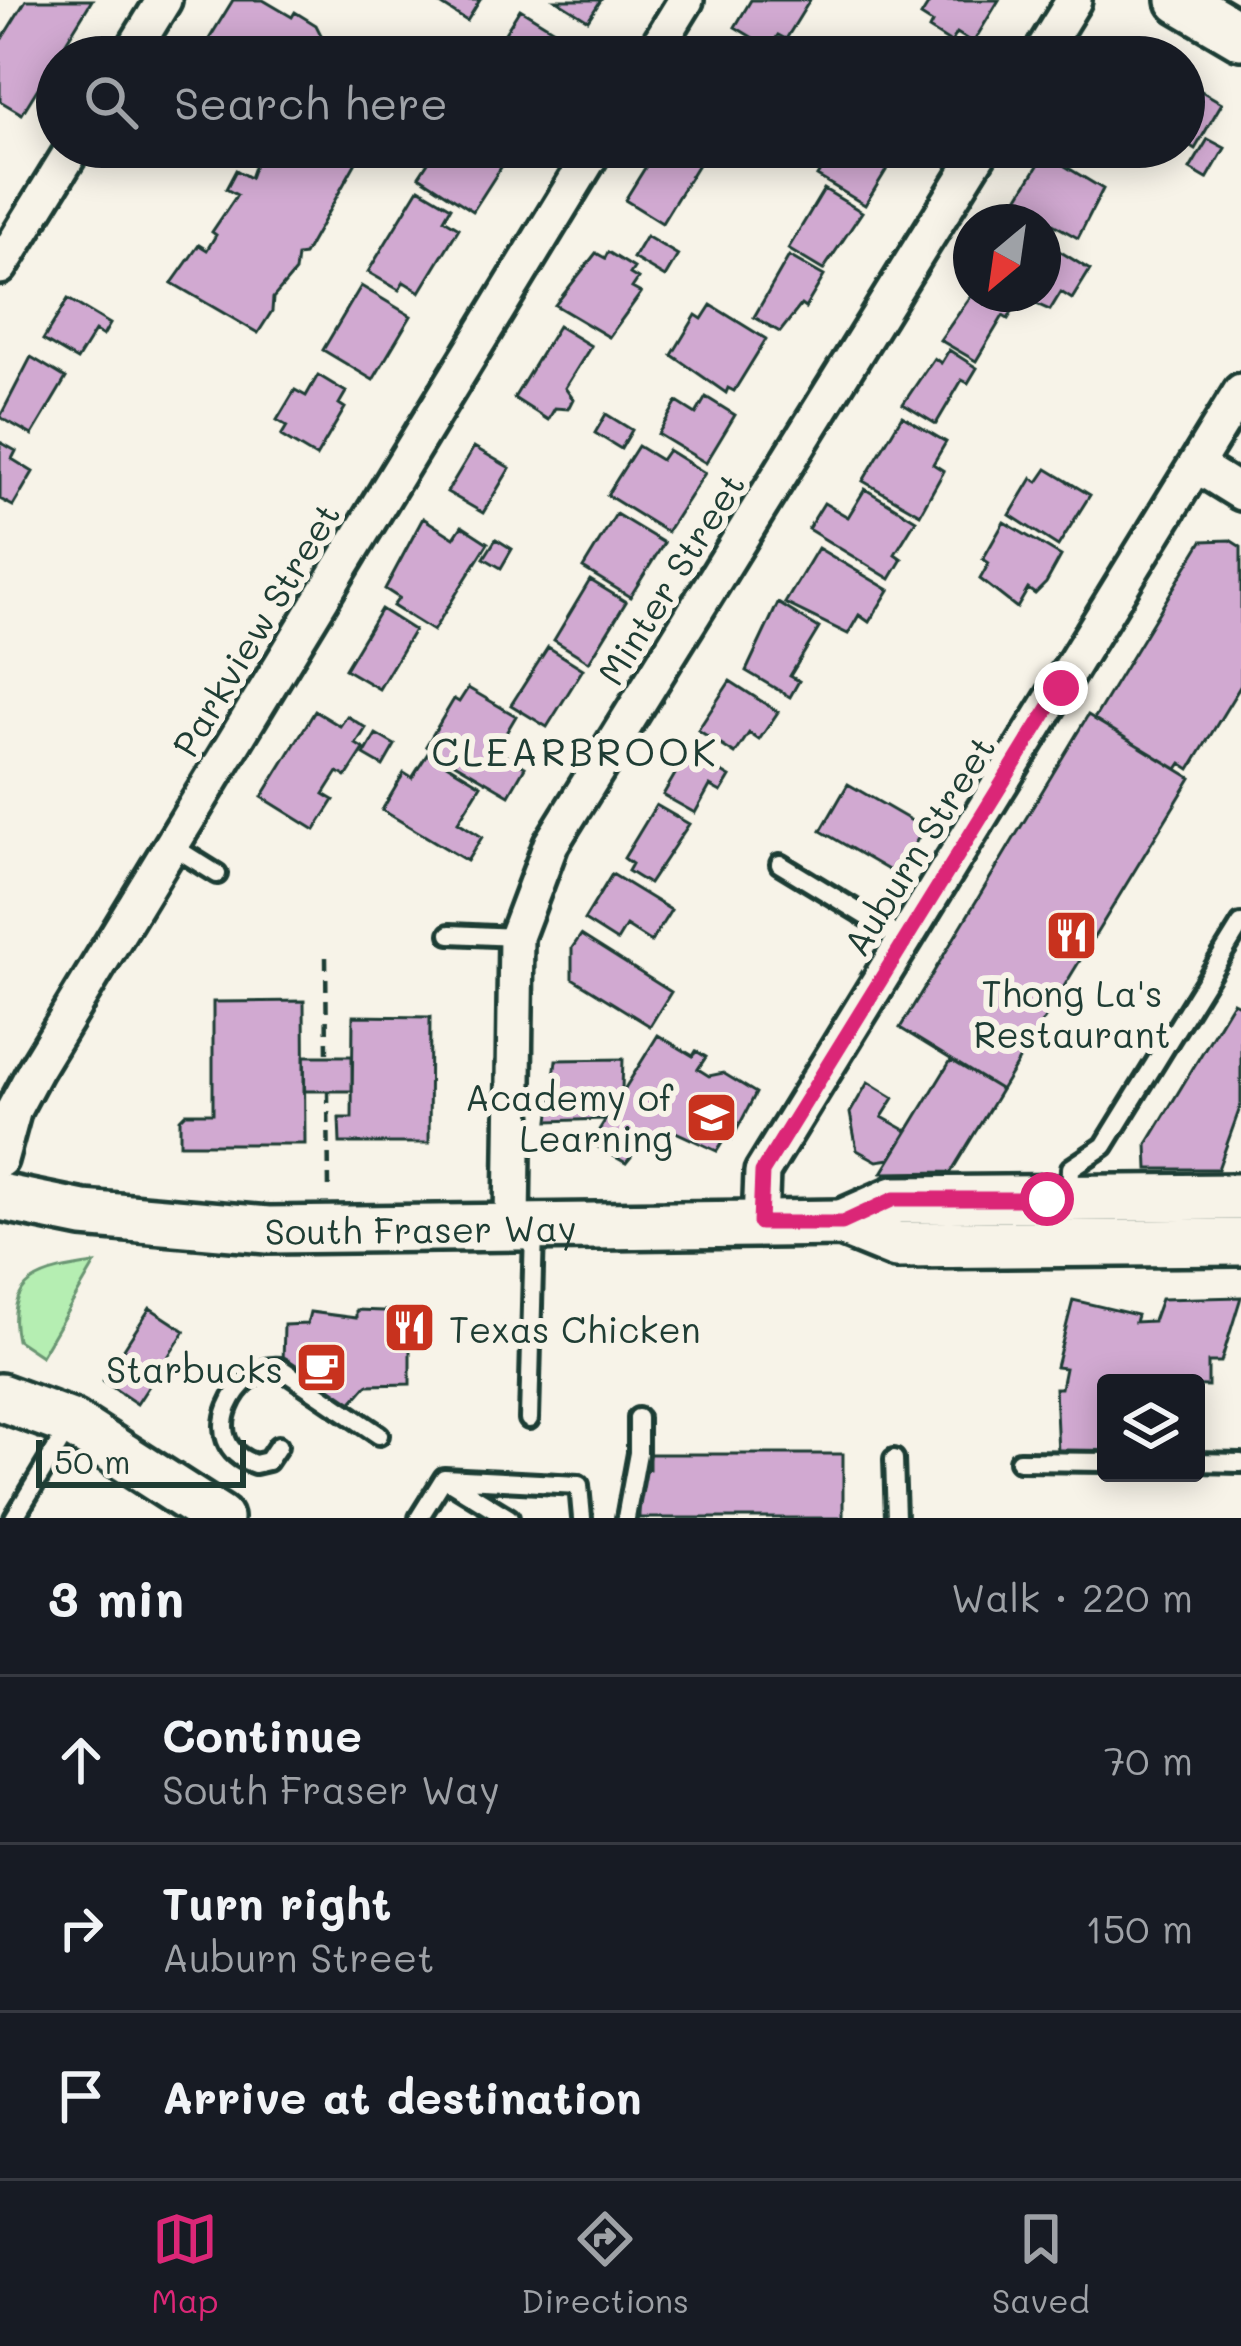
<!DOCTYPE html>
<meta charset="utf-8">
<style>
:root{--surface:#171b24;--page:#20242c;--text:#f1f3f6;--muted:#9ea1a6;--line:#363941;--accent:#db2777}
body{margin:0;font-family:Mali,sans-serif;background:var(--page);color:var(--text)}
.controls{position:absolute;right:36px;bottom:36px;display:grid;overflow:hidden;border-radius:12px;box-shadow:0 6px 30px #0003}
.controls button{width:108px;height:108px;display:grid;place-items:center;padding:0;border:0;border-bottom:3px solid var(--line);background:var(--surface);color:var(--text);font:60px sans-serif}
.compass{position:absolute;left:953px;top:204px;width:108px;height:108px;border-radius:50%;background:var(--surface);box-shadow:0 6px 30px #0003;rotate:209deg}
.scale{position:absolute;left:36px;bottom:30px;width:210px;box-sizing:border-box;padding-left:12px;border:6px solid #1f3d34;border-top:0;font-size:33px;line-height:42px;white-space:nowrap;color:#1f3d34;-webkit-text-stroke:9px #f7f3e8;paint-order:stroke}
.stop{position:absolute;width:36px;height:36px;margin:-27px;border:9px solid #db2777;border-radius:50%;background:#fff}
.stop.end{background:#db2777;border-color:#fff;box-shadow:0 3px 12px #0008}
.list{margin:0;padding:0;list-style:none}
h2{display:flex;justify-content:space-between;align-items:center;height:156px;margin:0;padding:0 48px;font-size:51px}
h2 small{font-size:39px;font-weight:400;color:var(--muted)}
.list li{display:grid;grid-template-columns:78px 1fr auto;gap:36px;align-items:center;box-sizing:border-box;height:168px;padding:0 48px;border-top:3px solid var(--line)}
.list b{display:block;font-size:45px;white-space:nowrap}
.list p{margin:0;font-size:39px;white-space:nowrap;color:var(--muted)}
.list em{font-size:39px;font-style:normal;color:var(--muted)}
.icon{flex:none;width:66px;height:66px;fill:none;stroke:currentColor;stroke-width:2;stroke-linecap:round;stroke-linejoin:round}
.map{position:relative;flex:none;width:1241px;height:1518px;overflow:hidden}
.search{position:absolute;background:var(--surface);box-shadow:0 6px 30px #0003;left:36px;right:36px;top:36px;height:132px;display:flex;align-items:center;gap:30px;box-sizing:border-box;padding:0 42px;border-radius:66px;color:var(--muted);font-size:45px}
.sheet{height:660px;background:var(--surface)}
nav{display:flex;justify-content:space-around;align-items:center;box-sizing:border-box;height:168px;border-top:3px solid var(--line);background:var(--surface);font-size:33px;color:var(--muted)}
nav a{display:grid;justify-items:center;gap:6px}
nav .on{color:var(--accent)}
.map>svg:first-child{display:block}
.green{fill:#b5eeb2;stroke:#6a9673;stroke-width:3}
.building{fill:#d1a9d1;stroke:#1f3d34;stroke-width:3}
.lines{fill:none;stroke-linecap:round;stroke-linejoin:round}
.lane-casing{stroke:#1f3d34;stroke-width:26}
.street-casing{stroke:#1f3d34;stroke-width:42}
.secondary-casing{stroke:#1f3d34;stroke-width:54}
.path{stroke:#1f3d34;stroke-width:4.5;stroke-dasharray:12 9;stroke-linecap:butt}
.lane{stroke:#f7f3e8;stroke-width:16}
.street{stroke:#f7f3e8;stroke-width:33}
.secondary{stroke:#f7f3e8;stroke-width:45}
.route{stroke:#db2777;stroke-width:15}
.labels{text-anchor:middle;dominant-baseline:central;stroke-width:12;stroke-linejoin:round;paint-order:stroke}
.street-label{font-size:36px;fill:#1f3d34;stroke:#f7f3e8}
.poi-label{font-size:36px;fill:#1f3d34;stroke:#f7f3e8;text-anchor:end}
.neighbourhood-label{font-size:39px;letter-spacing:3px;fill:#1f3d34;stroke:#f7f3e8}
</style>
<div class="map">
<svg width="1241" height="1518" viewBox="0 0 1241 1518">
<rect width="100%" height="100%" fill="#f7f3e8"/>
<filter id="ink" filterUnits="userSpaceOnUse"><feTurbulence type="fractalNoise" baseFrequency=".00833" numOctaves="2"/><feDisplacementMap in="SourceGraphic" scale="24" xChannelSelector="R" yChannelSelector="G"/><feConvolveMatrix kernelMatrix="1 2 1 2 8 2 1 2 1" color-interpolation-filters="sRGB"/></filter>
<g filter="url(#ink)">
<!-- green -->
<path class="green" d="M95,1264L41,1356L17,1340C4,1278 43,1271 95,1264Z"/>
<!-- building -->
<path class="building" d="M26,0H92L22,114L0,101V42Z
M233,0H263L292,17L295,12L316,25L322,37L330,41L333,37L358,56L198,57Z
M434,0H480L467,21Z
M556,0H601L588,20Z
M751,0H810L786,39L778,35L770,48L735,27Z
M931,0H999L973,43L957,33L951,43L929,29L932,23L921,16Z
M520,9L575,43L567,57H490Z
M725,39L756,57H715Z
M1184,81L1222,103L1195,149L1184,142Z
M1208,139L1225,148L1207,179L1190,169Z
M261,147L364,148L304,255L297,256L295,272L273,298L272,311L258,333L172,283L199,245L207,250L216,235L212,232L237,195L226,189L236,170L250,178Z
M438,147H514L473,211L419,176Z
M658,147H677L700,161L662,223L625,200Z
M835,147H862L890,164L865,205L817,176Z
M1045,154L1103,189L1078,238L1015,203Z
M419,188L451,207L444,219L459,228L420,292L404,282L399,290L368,272Z
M824,189L862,212L823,270L788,249Z
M646,236L678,255L665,277L633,258Z
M1043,241L1090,270L1072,299L1061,292L1050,310L1014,294H1043Z
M608,252L634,268L630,274L638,279L632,288L641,293L609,337L555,305L596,253L605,258Z
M789,256L824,276L805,308L801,305L780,332L754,317Z
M361,286L411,316L373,380L323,350Z
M984,294H1003L1018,303L1008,319L1003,316L976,361L940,340L971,296L980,301Z
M68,299L110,324L103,336L95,331L77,360L43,340Z
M711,305L766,339L734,391L728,388L726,393L672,355L696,315L702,319Z
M558,326L591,346L565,388L573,399L568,409L555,408L548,420L514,398Z
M949,350L977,368L968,383L962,380L936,424L903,404L934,358L941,363Z
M31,357L66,378L32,435L0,417Z
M318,375L346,392L339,404L345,408L316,457L281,436L287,426L277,420L295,390L306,396Z
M706,397L735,415L706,463L658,434L677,402L696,414Z
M606,414L632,430L621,449L595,433Z
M902,416L946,442L933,464L944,471L920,514L863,481Z
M0,442L16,451L12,459L33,472L13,506L0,499Z
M638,446L661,460L668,450L705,473L667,532L607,495Z
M474,447L510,468L483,513L447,492Z
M1047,469L1090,495L1058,546L1010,515L1032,478L1038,482Z
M865,489L916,520L895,554L902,559L890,579L808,529L824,503L848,517Z
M616,514L664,543L630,597L583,568Z
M423,518L454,538L462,526L488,543L433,631L393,606L399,598L385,589Z
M1004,522L1061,556L1046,583L1035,594L1028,589L1017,608L980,579L989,563L983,559Z
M496,539L512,549L501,568L484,558Z
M1230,540L1241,547V685L1190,769L1181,763L1177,769L1094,719L1202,541Z
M818,548L889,590L869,622L859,615L848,634L785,603Z
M590,580L626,602L589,662L554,640Z
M778,603L819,628L790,676L799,681L790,697L746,671Z
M381,609L414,630L379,689L345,669Z
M548,647L583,669L547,727L511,705Z
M730,681L778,712L759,740L749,733L735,754L698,730Z
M468,688L516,716L496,750L525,767L509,795L426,746L454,699L459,702Z
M315,711L340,726L347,716L366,728L356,744L364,749L346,777L338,772L324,794L334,800L315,830L262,797Z
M1088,715L1191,778L1001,1090L900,1028Z
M376,734L395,745L383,766L364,755Z
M688,752L730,777L721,792L710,786L695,813L663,795Z
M428,753L481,785L458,822L482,837L467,861L382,810L404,773L412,778Z
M848,784L924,828L897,875L821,831Z
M656,805L689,824L649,884L628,871L632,864L624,858Z
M612,874L671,910L651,942L626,926L617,941L584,920Z
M581,935L671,992L650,1026L572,978V948Z
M304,1001L305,1144H180V1119L186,1113H213V1002Z
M1233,1002L1241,1006V1105L1218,1169H1148L1147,1144Z
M353,1016L430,1017L429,1143H340L339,1118H352Z
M658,1035L693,1056L696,1051L706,1057L698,1069L709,1076L723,1073L756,1093L732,1139L727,1135L717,1151L669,1129L662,1140L650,1133L626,1163L591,1143Z
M304,1056H352V1091H304Z
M623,1059L622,1089L604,1119L549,1121L556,1060Z
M951,1060L1001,1090L951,1172L882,1173Z
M868,1082L894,1098L882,1117L907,1131L890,1159L877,1161L857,1150L850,1113Z
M1241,1297L1221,1362H1208V1386L1106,1383V1453H1058L1055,1388H1061L1065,1368L1056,1367L1073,1300L1137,1315L1135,1322L1153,1321L1161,1299Z
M150,1308L185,1331L137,1404L103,1381Z
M356,1310L410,1312V1384L367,1385L347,1408L283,1364L284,1325L307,1324L310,1312L356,1318Z
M649,1454H843V1518H639V1469H649Z"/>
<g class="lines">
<defs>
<path id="lane" d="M169,844L217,874
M780,864L905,940
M450,934L516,937
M1070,1196L1071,1168L1104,1146L1241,924
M529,1419L534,1231
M278,1446L268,1461L255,1464C192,1444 238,1363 280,1368L379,1435
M894,1459L896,1518
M1019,1461L1106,1462
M1196,1462L1241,1463
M444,1478L579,1485L582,1518
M14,1518L71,1424
M419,1518L444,1478L509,1518
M626,1518L638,1453V1418"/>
<path id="street" d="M129,57L164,0
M651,57L686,0
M1039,57L1074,0
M0,267L74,147
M1199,467L1241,493
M0,1160L14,1109L35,1070L596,147
M512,1223L516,937L551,844L983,147
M760,1223L762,1172L1241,391"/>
<g id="secondary">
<path d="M1180,0L1241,36"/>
<path id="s1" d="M0,1197L83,1214L268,1230L842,1223L896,1245L1241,1242"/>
<path d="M842,1223L894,1200L1241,1197"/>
<path d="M0,1397L71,1423L219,1518"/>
</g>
</defs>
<!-- lane casing -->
<use href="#lane" class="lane-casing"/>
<!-- street casing -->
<use href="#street" class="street-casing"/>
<!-- secondary casing -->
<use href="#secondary" class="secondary-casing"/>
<!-- path -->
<path class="path" d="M326,957L327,1056
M328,1091L329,1191"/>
<!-- lane -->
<use href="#lane" class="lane"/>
<!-- street -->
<use href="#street" class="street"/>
<!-- secondary -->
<use href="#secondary" class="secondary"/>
</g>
</g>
<g class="lines" filter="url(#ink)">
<!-- route -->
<path class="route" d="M1047,1199H894L842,1223H760L762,1172L1061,688"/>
</g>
<!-- icons -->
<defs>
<symbol id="restaurant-square" viewBox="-11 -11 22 22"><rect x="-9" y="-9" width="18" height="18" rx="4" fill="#c8321e" stroke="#f7f3e8"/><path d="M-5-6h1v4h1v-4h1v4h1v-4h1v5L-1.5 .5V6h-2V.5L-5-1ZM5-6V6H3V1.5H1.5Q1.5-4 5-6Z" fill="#fff"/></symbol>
<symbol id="university-square" viewBox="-11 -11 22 22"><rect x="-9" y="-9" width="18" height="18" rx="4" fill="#c8321e" stroke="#f7f3e8"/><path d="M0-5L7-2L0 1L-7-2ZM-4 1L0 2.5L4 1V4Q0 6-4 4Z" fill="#fff"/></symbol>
<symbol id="cafe-square" viewBox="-11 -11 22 22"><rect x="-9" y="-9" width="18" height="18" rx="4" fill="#c8321e" stroke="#f7f3e8"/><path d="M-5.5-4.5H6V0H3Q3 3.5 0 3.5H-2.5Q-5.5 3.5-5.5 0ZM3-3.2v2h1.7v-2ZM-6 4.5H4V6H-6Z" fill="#fff"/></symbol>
</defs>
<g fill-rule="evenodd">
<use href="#restaurant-square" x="1042" y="906" width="59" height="59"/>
<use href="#university-square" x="682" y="1088" width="59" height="59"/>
<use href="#restaurant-square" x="380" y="1298" width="59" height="59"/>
<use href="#cafe-square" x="292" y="1338" width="59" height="59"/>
</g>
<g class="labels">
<!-- street labels -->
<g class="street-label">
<text transform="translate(670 578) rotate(-58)">Minter Street</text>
<text transform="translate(255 629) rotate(-59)">Parkview Street</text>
<text transform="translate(918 845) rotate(-58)">Auburn Street</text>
<text stroke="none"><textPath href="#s1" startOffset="423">South Fraser Way</textPath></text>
</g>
<!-- poi labels -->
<g class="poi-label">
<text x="1072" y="992" text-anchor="middle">Thong La's<tspan x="1072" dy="41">Restaurant</tspan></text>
<text x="673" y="1096">Academy of<tspan x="673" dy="41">Learning</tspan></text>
<text x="449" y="1328" text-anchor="start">Texas Chicken</text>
<text x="283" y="1368">Starbucks</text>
</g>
<!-- neighbourhood labels -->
<g class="neighbourhood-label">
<text x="575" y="750">CLEARBROOK</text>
</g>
</g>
</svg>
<div class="controls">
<button><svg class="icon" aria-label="layers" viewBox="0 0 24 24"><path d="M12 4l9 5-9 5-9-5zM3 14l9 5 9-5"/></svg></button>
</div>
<svg class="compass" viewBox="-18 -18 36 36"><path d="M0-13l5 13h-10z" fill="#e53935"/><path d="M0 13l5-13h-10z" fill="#9ea1a6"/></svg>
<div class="scale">50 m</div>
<div class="stop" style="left:1047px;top:1199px"></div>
<div class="stop end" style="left:1061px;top:688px"></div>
<div class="search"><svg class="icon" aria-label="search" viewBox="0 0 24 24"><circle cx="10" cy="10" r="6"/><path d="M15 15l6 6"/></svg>Search here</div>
</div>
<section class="sheet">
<h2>3 min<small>Walk · 220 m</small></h2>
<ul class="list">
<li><svg class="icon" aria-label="ahead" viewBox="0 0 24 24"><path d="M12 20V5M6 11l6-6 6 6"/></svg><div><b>Continue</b><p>South Fraser Way</p></div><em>70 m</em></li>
<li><svg class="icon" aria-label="right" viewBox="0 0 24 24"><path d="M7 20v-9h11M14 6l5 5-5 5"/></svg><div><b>Turn right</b><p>Auburn Street</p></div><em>150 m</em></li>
<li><svg class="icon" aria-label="arrive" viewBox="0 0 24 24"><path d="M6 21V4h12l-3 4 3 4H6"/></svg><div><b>Arrive at destination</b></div></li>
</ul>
</section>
<nav>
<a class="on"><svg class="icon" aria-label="map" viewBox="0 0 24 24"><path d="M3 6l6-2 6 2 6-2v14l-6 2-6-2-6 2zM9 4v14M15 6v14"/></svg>Map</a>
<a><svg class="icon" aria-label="directions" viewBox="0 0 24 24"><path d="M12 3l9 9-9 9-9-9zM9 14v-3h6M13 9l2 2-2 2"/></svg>Directions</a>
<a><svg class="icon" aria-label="saved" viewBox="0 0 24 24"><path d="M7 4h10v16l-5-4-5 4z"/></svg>Saved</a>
</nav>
